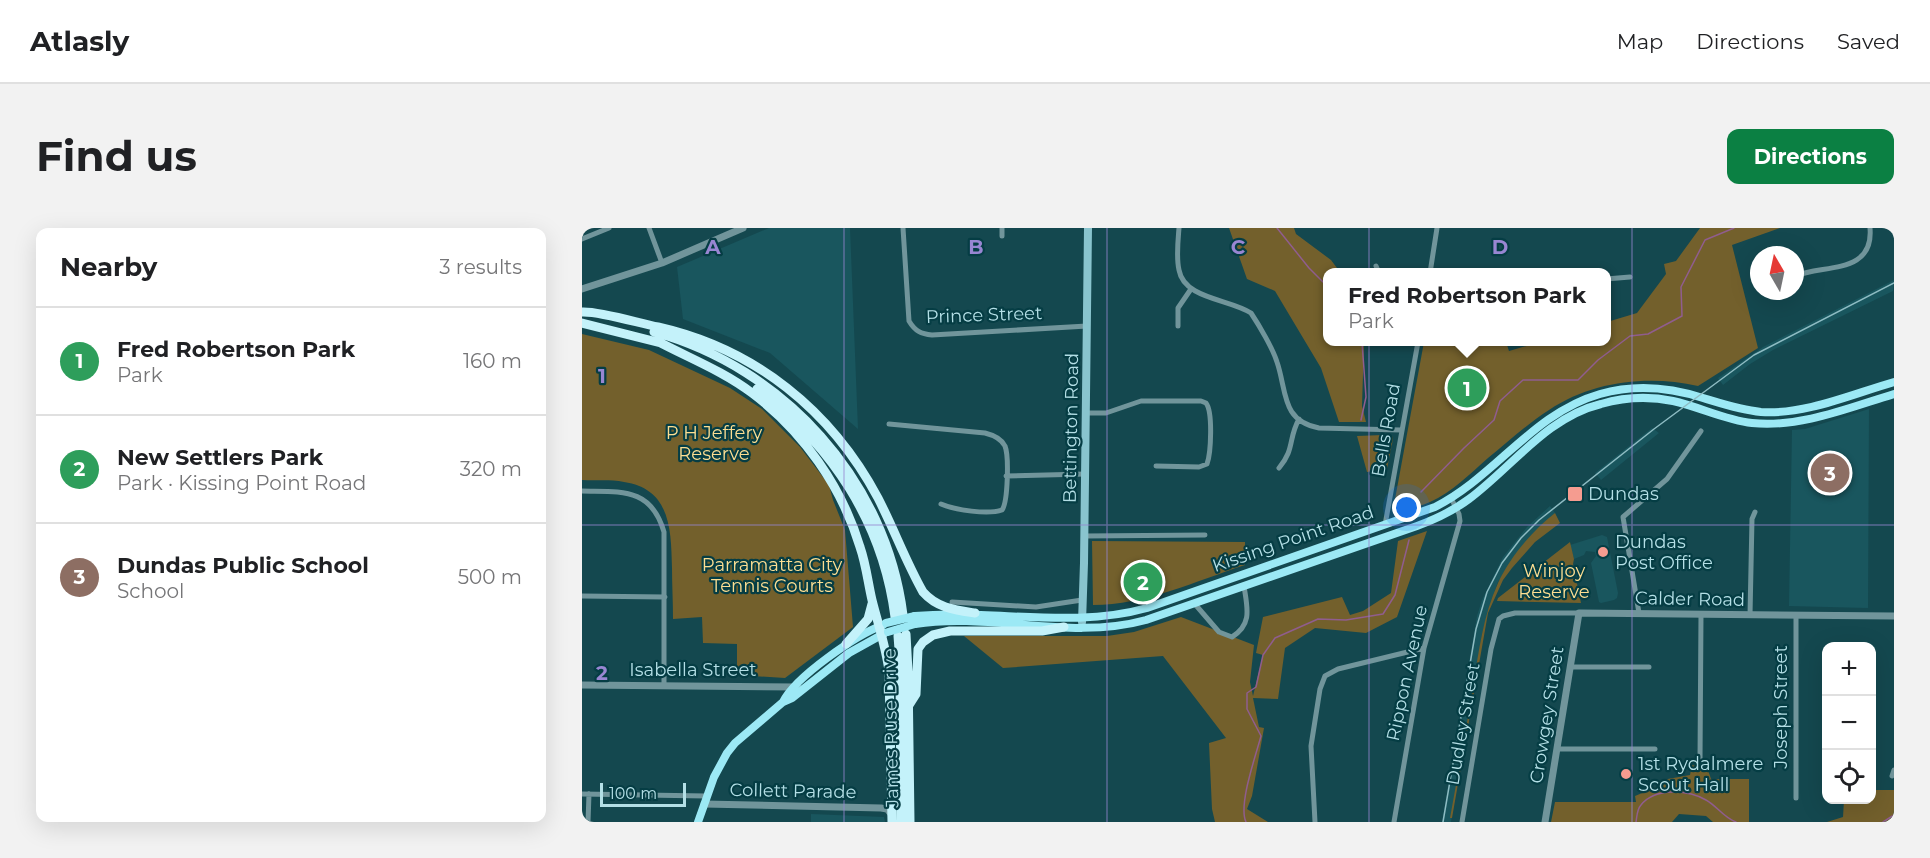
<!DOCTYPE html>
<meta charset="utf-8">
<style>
:root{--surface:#fff;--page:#f2f2f2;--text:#202124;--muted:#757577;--line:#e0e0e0;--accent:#0b8043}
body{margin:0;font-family:Montserrat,sans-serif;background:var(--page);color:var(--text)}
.controls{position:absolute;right:18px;bottom:18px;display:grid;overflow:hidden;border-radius:12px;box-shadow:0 6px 24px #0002}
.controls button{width:54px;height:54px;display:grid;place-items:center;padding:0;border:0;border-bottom:2px solid var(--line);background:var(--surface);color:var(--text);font:30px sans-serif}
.compass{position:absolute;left:1168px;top:18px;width:54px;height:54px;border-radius:50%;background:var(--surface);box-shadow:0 6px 24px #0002;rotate:351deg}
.scale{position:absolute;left:18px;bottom:15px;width:86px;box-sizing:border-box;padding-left:6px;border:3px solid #b4dfe6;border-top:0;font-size:16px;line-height:21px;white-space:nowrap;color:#b4dfe6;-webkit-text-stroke:4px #053d44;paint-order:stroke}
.you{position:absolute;left:825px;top:280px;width:21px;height:21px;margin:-15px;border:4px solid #fff;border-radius:50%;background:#1a73e8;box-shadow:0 0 0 9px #1a73e833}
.badge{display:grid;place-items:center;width:39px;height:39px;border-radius:50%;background:var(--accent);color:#fff;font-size:20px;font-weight:700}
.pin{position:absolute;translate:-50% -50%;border:3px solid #fff;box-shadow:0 2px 6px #0006}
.popup{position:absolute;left:741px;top:40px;width:288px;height:78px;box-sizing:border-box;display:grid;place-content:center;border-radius:12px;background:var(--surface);filter:drop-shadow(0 2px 4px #0005);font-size:20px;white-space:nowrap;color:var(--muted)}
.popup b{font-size:22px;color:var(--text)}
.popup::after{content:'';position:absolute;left:50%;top:100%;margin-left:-12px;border:12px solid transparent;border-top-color:var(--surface)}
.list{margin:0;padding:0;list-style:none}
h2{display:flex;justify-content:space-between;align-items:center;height:78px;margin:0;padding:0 24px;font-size:26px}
h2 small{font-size:20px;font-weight:400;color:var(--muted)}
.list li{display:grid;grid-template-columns:39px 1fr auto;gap:18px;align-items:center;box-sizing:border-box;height:108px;padding:0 24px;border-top:2px solid var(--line)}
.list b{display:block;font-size:22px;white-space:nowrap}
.list p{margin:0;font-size:20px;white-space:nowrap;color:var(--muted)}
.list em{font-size:20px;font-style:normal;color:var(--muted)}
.icon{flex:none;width:33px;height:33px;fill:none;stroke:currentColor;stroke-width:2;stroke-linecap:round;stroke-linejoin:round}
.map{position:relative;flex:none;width:1312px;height:594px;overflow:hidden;border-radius:12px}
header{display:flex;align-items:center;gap:36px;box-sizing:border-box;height:84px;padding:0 30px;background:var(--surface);border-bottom:2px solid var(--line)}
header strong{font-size:28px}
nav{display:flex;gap:33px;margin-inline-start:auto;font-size:21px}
.intro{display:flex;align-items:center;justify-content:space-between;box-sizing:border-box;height:144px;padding:0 36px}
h1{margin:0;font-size:42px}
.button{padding:15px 27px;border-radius:12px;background:var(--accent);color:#fff;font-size:21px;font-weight:700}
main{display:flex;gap:36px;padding:0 36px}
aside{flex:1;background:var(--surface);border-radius:12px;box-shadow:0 6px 24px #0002}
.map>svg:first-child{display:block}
.built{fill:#19565e}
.green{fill:#73602c}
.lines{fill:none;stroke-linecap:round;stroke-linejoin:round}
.stream{stroke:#905d8e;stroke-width:1.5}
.minor{stroke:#71959b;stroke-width:5}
.tertiary{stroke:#71959b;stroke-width:7}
.secondary{stroke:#89c4ce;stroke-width:8}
.primary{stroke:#9ce9f5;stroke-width:8}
.trunk{stroke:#c4f2fa;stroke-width:9}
.tram{stroke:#8ebcc3;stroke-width:1.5}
.primary-bridge{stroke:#9ce9f5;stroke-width:8}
.grid{fill:none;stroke:#9886d2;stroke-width:1.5;stroke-opacity:0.55}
.poi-dot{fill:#f59c90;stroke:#053d44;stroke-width:2}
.labels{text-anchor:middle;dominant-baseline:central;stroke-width:4.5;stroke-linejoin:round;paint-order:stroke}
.street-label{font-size:18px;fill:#b4dfe6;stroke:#053d44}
.park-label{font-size:18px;fill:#fdde92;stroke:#053d44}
.poi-label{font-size:18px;fill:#b4dfe6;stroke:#053d44;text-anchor:start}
.grid-label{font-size:20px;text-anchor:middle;font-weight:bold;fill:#9886d2;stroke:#053d44;stroke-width:4.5;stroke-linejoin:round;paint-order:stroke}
</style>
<header>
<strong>Atlasly</strong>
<nav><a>Map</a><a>Directions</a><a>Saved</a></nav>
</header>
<div class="intro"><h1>Find us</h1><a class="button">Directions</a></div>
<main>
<aside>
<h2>Nearby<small>3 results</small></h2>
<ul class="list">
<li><span class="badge" style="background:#2e9e5b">1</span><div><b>Fred Robertson Park</b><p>Park</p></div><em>160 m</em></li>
<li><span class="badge" style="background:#2e9e5b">2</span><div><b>New Settlers Park</b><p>Park · Kissing Point Road</p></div><em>320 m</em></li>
<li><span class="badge" style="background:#8d6e63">3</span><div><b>Dundas Public School</b><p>School</p></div><em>500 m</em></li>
</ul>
</aside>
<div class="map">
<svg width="1312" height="594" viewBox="0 0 1312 594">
<rect width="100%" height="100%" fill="#14484f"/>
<!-- built -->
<path class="built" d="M187,0H268L276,201L188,125L101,91L95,39Z
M1312,52L1311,63L1191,122L1168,136L1141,157L1136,150L1181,119Z
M1287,181L1286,380L1207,378L1210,202L1223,201Z
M1070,200L1077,205L1019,252L1013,245Z
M968,278L973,285L950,307L933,328L916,354L909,373L900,407L869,594H860L895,388L900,372L921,329L945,299Z
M1020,307L1025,309L1036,365L1035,370L1032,372L1019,375L1017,374L1009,335L1014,328L1013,324L1004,323L1002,327L992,331L988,317Z
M229,586L302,589L303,594H229Z"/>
<!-- green -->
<path class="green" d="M647,0H712L714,6L749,32L758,44L746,45V114H782L780,178L784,194H757L739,140L693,63L665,51Z
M1118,0H1198L1150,17L1176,120L1116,158C1066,147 1011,153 967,182C945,196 926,214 906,230C888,246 870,264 848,274C837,279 824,281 813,285L811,282L842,114H924L927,123L958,114H1024L1025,94L1055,85L1084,46L1082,36L1094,33Z
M0,106L67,122L148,160L180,181L218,219L247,257L251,272L263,302L271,399L203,450L155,447V416L121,415L120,389L91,391C91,374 90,357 90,340C89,302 89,261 42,254C28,251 14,253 0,252Z
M801,207L810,208L811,211L805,241L785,244L775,208Z
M973,285L978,295L953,314L930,340L921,352L906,385L870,590H868C876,546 884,502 891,458C897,423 901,388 916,355C928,329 951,302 973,285Z
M845,303L815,389L784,405L733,400L703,420L696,471L671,470L677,499L682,500L670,568L665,581L686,594H633L630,581L627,515L644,510L581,428L421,440L382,408H525L552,404L599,389L672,417L668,454L671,468L681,427L674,425L681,389L760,369L768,387L781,383L809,365L816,313Z
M510,313L663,314V337C614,353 563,377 511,377Z
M988,314L992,331L991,336L999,375L915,373L916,370Z
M1127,535L1126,542L1129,551H1167V594H1131L1124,588L1097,586L1090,594H969L973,574H1054L1053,568L1077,558L1080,552L1108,547L1110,537L1118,539Z
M1290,562H1312V594H1245L1261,589L1262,572H1290Z"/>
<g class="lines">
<!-- stream -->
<path class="stream" d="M695,0L727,40L746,59
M779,192L784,169L780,114
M839,264L882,220L912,192L918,173L941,152H996L1016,132L1048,108L1066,106L1100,88L1099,59L1123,12L1152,0
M664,594C656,577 674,527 679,508L665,481V465L674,459L681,427L693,410L736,391L764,392L801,386L813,367L827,312
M1054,594C1055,588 1055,581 1059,577C1073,559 1107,562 1124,572C1135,578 1142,590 1154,594
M1301,594L1312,587"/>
<!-- minor -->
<path class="minor" d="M67,0L80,35
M321,0L327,93C333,103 339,106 350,107L505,98
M597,0C596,13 594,29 597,42C602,71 648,71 669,85C677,97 691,121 695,134C705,163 699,193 737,200L819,202
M420,8V0
M0,11L27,0
M794,38L797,45
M848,45L855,0
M1213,48C1241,36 1292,47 1288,0
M1024,51L1048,49
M596,98V80L609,61
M504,185H524L559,173H619L624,175C631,184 629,225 625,236L617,239L574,238
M307,196L403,205C411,207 419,210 423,218C427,228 426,274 420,282C406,287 373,282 359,276
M697,240C713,221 706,211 717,191
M424,248L503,246
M0,263C39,264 69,259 82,304V457
M803,297L836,114
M503,308L623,307
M0,368L83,369
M370,374L454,379L500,372
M612,375L637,404L650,409C671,396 665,379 662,358
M1057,385L1041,289L1085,251L1119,203
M1168,387L1170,291L1173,284
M988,439H1067
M975,521H1073
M1118,531L1119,386
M1310,548L1312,542
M0,566L124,568
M1214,570V388
M6,594L7,566
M733,594L729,518L738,461L743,448L756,441L842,420
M812,594L842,420L878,293L877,286L869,270
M880,594L909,421L917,391L921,388L933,385H997"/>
<!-- tertiary -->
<path class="tertiary" d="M0,61L80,35L161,0
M0,457L216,459
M122,576L299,580L305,581L310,587
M963,594L997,385L1312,388"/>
<!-- secondary -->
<path class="secondary" d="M500,394L502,335L506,0"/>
<!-- primary -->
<path class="primary" d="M333,388C410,381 491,401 565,380L853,279C913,249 951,185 1018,166C1053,156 1087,159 1121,170C1141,176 1158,182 1179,184C1223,187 1270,166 1312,154
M333,396C409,384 488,413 564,392L835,298C854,291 871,283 887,271C930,239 965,189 1019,176C1043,169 1067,168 1091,173C1118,179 1143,192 1170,195C1218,200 1266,180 1312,166
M201,474C213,449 274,407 301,397
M116,594L132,549L145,525L153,515L201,474L210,470L267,425L303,405"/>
<!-- trunk -->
<path class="trunk" d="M0,84C18,83 56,95 76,99C173,121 249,182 296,270C312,301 324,334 341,364C355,380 373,382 393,385
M0,95L79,115
M72,104C202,140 304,252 321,387
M75,113C107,130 141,143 170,165C221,203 260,259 278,319C284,336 286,355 290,372C296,396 304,419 307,443L310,594
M175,161C250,217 301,295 313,389
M324,406L326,444L328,594
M316,408L318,435L319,594
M264,416L286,391L290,376
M327,477L334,466L336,421L341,414L351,407L368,403H460L482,399"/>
<!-- tram -->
<path class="tram" d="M861,594L894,401L905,364L920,335L939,310L957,292L1072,201L1172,127L1312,55"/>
<!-- primary-bridge -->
<path class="primary-bridge" d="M304,395L333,388
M306,404L333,396"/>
</g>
<!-- grid -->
<path class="grid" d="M262,0V594M525,0V594M787,0V594M1050,0V594M0,297H1312"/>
<!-- markers -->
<g class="poi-dot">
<rect x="985" y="258" width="16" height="16" rx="3"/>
<circle cx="1021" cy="324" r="6"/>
<circle cx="1044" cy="546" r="6"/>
</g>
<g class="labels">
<!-- street labels -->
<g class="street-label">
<text transform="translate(402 87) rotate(-2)">Prince Street</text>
<text transform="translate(489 200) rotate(-89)">Bettington Road</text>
<text transform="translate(804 202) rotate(-80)">Bells Road</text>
<text transform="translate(711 311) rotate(-19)">Kissing Point Road</text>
<text transform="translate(1108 371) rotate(1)">Calder Road</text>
<text x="111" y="442">Isabella Street</text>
<text transform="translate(825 445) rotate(-78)">Rippon Avenue</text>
<text transform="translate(1199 479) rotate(-90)">Joseph Street</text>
<text transform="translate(965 487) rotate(-81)">Crowgey Street</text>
<text transform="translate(881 496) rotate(-80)">Dudley Street</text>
<text transform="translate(309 500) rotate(-91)">James Ruse Drive</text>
<text transform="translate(211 563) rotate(1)">Collett Parade</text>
</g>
<!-- park labels -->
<g class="park-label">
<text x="132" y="205">P H Jeffery<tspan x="132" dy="21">Reserve</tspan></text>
<text x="190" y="337">Parramatta City<tspan x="190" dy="21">Tennis Courts</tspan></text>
<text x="972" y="343">Winjoy<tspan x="972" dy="21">Reserve</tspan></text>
</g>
<!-- poi labels -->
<g class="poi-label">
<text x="1006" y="266">Dundas</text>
<text x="1033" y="314">Dundas<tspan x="1033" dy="21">Post Office</tspan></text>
<text x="1056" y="536">1st Rydalmere<tspan x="1056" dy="21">Scout Hall</tspan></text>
</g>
</g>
<g class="grid-label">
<text x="131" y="26">A</text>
<text x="394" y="26">B</text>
<text x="656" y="26">C</text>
<text x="918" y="26">D</text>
<text x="20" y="155">1</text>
<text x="20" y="452">2</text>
</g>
</svg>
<div class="controls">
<button>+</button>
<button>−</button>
<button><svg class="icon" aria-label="locate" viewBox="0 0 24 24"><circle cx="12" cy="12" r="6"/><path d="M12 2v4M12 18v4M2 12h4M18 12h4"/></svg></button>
</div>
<svg class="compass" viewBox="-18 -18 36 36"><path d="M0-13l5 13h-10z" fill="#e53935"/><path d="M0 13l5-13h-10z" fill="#757577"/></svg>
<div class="scale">100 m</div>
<div class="you"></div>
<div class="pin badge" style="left:885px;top:160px;background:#2e9e5b">1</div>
<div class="popup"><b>Fred Robertson Park</b>Park</div>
<div class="pin badge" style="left:561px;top:354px;background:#2e9e5b">2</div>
<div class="pin badge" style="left:1248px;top:245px;background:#8d6e63">3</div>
</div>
</main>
